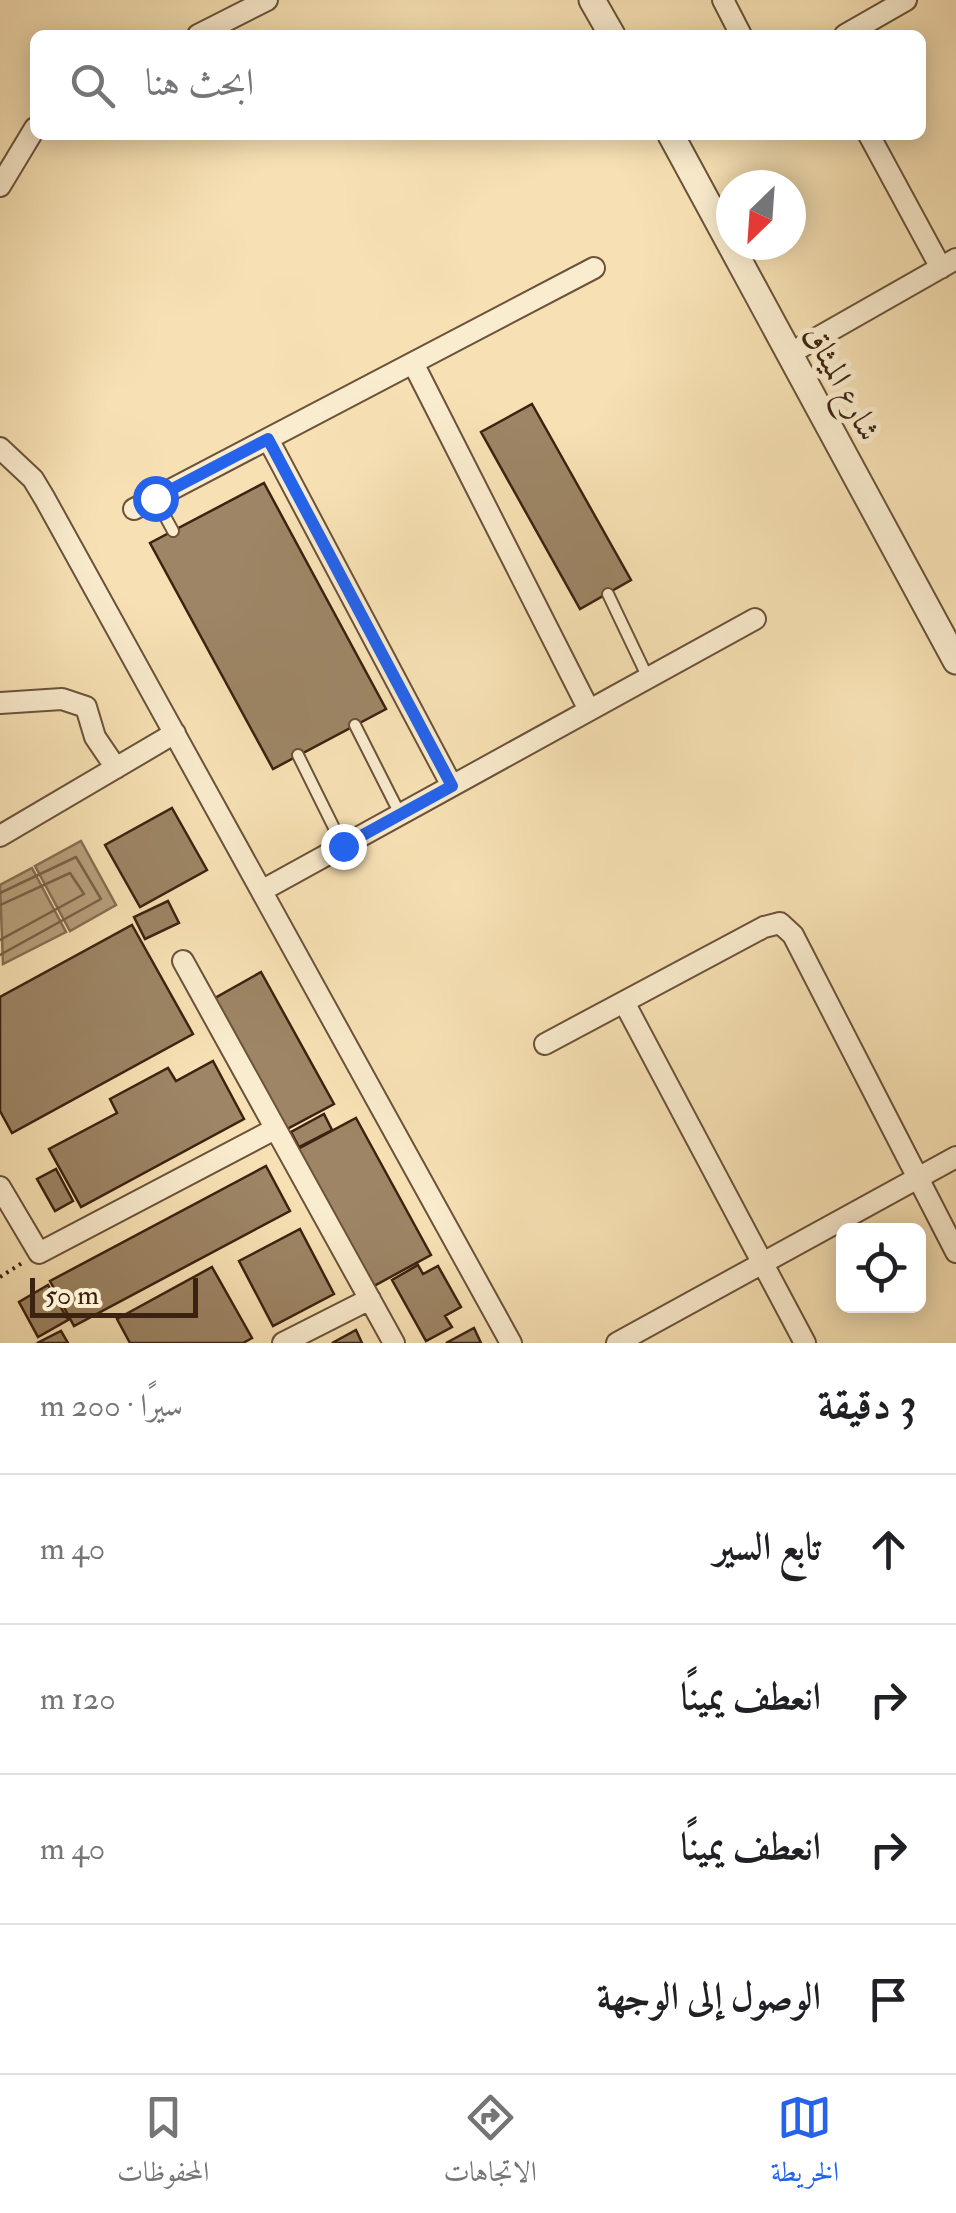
<!DOCTYPE html>
<html lang="ar">
<meta charset="utf-8">
<style>
:root{--surface:#fff;--page:#f2f2f2;--text:#202124;--muted:#757577;--line:#e0e0e0;--accent:#2563eb}
body{margin:0;font-family:"IM FELL Double Pica",Amiri,serif;background:var(--page);color:var(--text);direction:rtl}
.controls{position:absolute;right:30px;bottom:30px;display:grid;overflow:hidden;border-radius:15px;box-shadow:0 5px 25px #0003}
.controls button{width:90px;height:90px;display:grid;place-items:center;padding:0;border:0;border-bottom:2px solid var(--line);background:var(--surface);color:var(--text);font:50px sans-serif}
.compass{position:absolute;left:716px;top:170px;width:90px;height:90px;border-radius:50%;background:var(--surface);box-shadow:0 5px 25px #0003;rotate:205deg}
.scale{position:absolute;left:30px;bottom:25px;width:168px;box-sizing:border-box;padding-left:10px;border:5px solid #3c2210;border-top:0;font-size:28px;line-height:35px;white-space:nowrap;color:#3c2210;-webkit-text-stroke:8px #faecce;paint-order:stroke}
.stop{position:absolute;width:30px;height:30px;margin:-22px;border:8px solid #2563eb;border-radius:50%;background:#fff}
.stop.end{background:#2563eb;border-color:#fff;box-shadow:0 2px 10px #0008}
.list{margin:0;padding:0;list-style:none}
h2{display:flex;justify-content:space-between;align-items:center;height:130px;margin:0;padding:0 40px;font-size:42px}
h2 small{font-size:32px;font-weight:400;color:var(--muted)}
.list li{display:grid;grid-template-columns:65px 1fr auto;gap:30px;align-items:center;box-sizing:border-box;height:150px;padding:0 40px;border-top:2px solid var(--line)}
.list b{display:block;font-size:38px;white-space:nowrap}
.list em{font-size:32px;font-style:normal;color:var(--muted)}
.icon{flex:none;width:55px;height:55px;fill:none;stroke:currentColor;stroke-width:2;stroke-linecap:round;stroke-linejoin:round}
.map{position:relative;flex:none;width:956px;height:1343px;overflow:hidden;direction:ltr}
.search{position:absolute;background:var(--surface);box-shadow:0 5px 25px #0003;left:30px;right:30px;top:30px;height:110px;display:flex;align-items:center;gap:25px;box-sizing:border-box;padding:0 35px;border-radius:15px;color:var(--muted);font-size:38px}
.sheet{height:730px;background:var(--surface)}
nav{display:flex;justify-content:space-around;align-items:center;box-sizing:border-box;height:140px;border-top:2px solid var(--line);background:var(--surface);font-size:28px;color:var(--muted)}
nav a{display:grid;justify-items:center;gap:5px}
nav .on{color:var(--accent)}
.map>svg:first-child{display:block}
.water{fill:#b7a07c;stroke:#866e51;stroke-width:2.5}
.lines{fill:none;stroke-linecap:round;stroke-linejoin:round}
.shore{stroke:#7a6146;stroke-width:2.5}
.building{fill:#9d8565;stroke:#3c2210;stroke-width:2.5}
.service-casing{stroke:#6b5239;stroke-width:14}
.minor-casing{stroke:#6b5239;stroke-width:24}
.tertiary-casing{stroke:#6b5239;stroke-width:29}
.path{stroke:#3c2210;stroke-width:4;stroke-dasharray:2.5 5;stroke-linecap:butt}
.service{stroke:#faecce;stroke-width:10}
.minor{stroke:#faecce;stroke-width:20}
.tertiary{stroke:#faecce;stroke-width:25}
.route{stroke:#2563eb;stroke-width:12}
.labels{text-anchor:middle;dominant-baseline:central;stroke-width:10;stroke-linejoin:round;paint-order:stroke}
.street-label{font-size:32px;fill:#3c2210;stroke:#faecce}
</style>
<div class="map">
<svg width="956" height="1343" viewBox="0 0 956 1343">
<rect width="100%" height="100%" fill="#f7e1b4"/>
<filter id="stains"><feTurbulence type="fractalNoise" baseFrequency=".002" numOctaves="4"/><feColorMatrix values="0 0 0 0 .2 0 0 0 0 .09 0 0 0 0 .02 0 0 0 .5 -.17"/></filter>
<radialGradient id="worn" r=".72"><stop offset=".6" stop-color="#630" stop-opacity="0"/><stop offset="1" stop-color="#630" stop-opacity=".3"/></radialGradient>
<!-- water -->
<path class="water" d="M81,841L116,905L70,931L35,866Z
M32,868L66,932L3,964L0,885Z"/>
<g class="lines">
<!-- shore -->
<path class="shore" d="M0,893L76,857L101,899L0,955
M0,905L70,873L84,894L0,940"/>
</g>
<!-- building -->
<path class="building" d="M532,404L631,580L580,609L481,432Z
M264,483L386,709L273,769L150,543Z
M172,808L207,870L140,907L105,845Z
M168,901L179,923L145,939L134,917Z
M132,925L193,1034L12,1133L0,1111V997Z
M261,972L334,1104L287,1129L215,998Z
M213,1061L244,1119L81,1207L49,1149L117,1113L110,1099L168,1068L176,1081Z
M324,1114L332,1130L299,1147L291,1132Z
M356,1118L431,1255L372,1287L298,1149Z
M266,1166L290,1211L74,1326L50,1281Z
M56,1169L73,1201L55,1211L37,1179Z
M300,1229L334,1294L273,1326L239,1261Z
M418,1265L423,1274L438,1266L461,1307L445,1316L452,1327L426,1341L392,1280Z
M212,1267L252,1338L243,1343H130L117,1319Z
M48,1285L68,1320L38,1337L19,1302Z
M474,1328L481,1343H446Z
M356,1330L362,1343H332Z
M61,1331L68,1343H37Z"/>
<g class="lines">
<defs>
<path id="service" d="M155,498L173,531
M608,594L648,678
M355,725L400,814
M298,755L343,846"/>
<path id="minor" d="M723,0L741,35
M198,35L267,0
M845,35L906,0
M869,135L941,268
M0,186L35,128
M789,354L956,259
M413,363L589,710
M268,439L452,786
M0,448L33,479L45,499L511,1343
M134,509L594,268
M0,703L62,699L86,707L95,737L116,768
M0,836L175,733
M263,890L755,619
M183,961L394,1343
M625,1004L805,1343
M545,1044L764,927L780,923L793,935L956,1252
M0,1187L39,1253L275,1129
M283,1343L370,1299
M617,1343L956,1157"/>
<path id="tertiary" d="M592,0L612,35
M671,135L956,661"/>
</defs>
<!-- service casing -->
<use href="#service" class="service-casing"/>
<!-- minor casing -->
<use href="#minor" class="minor-casing"/>
<!-- tertiary casing -->
<use href="#tertiary" class="tertiary-casing"/>
<!-- path -->
<path class="path" d="M0,1277L22,1263"/>
<!-- service -->
<use href="#service" class="service"/>
<!-- minor -->
<use href="#minor" class="minor"/>
<!-- tertiary -->
<use href="#tertiary" class="tertiary"/>
</g>
<g class="lines">
<!-- route -->
<path class="route" d="M155,498L268,439L452,786L343,846"/>
</g>
<g class="labels">
<!-- street labels -->
<g class="street-label">
<text transform="translate(842 383) rotate(62)">شارع الميثاق</text>
</g>
</g>
<rect width="100%" height="100%" filter="url(#stains)"/>
<rect width="100%" height="100%" fill="url(#worn)"/>
</svg>
<div class="controls">
<button><svg class="icon" aria-label="locate" viewBox="0 0 24 24"><circle cx="12" cy="12" r="6"/><path d="M12 2v4M12 18v4M2 12h4M18 12h4"/></svg></button>
</div>
<svg class="compass" viewBox="-18 -18 36 36"><path d="M0-13l5 13h-10z" fill="#e53935"/><path d="M0 13l5-13h-10z" fill="#757577"/></svg>
<div class="scale">50 m</div>
<div class="stop" style="left:155px;top:498px"></div>
<div class="stop end" style="left:343px;top:846px"></div>
<div class="search"><svg class="icon" aria-label="search" viewBox="0 0 24 24"><circle cx="10" cy="10" r="6"/><path d="M15 15l6 6"/></svg>ابحث هنا</div>
</div>
<section class="sheet">
<h2>3 دقيقة<small>سيرًا · 200 m</small></h2>
<ul class="list">
<li><svg class="icon" aria-label="ahead" viewBox="0 0 24 24"><path d="M12 20V5M6 11l6-6 6 6"/></svg><div><b>تابع السير</b></div><em>40 m</em></li>
<li><svg class="icon" aria-label="right" viewBox="0 0 24 24"><path d="M7 20v-9h11M14 6l5 5-5 5"/></svg><div><b>انعطف يمينًا</b></div><em>120 m</em></li>
<li><svg class="icon" aria-label="right" viewBox="0 0 24 24"><path d="M7 20v-9h11M14 6l5 5-5 5"/></svg><div><b>انعطف يمينًا</b></div><em>40 m</em></li>
<li><svg class="icon" aria-label="arrive" viewBox="0 0 24 24"><path d="M6 21V4h12l-3 4 3 4H6"/></svg><div><b>الوصول إلى الوجهة</b></div></li>
</ul>
</section>
<nav>
<a class="on"><svg class="icon" aria-label="map" viewBox="0 0 24 24"><path d="M3 6l6-2 6 2 6-2v14l-6 2-6-2-6 2zM9 4v14M15 6v14"/></svg>الخريطة</a>
<a><svg class="icon" aria-label="directions" viewBox="0 0 24 24"><path d="M12 3l9 9-9 9-9-9zM9 14v-3h6M13 9l2 2-2 2"/></svg>الاتجاهات</a>
<a><svg class="icon" aria-label="saved" viewBox="0 0 24 24"><path d="M7 4h10v16l-5-4-5 4z"/></svg>المحفوظات</a>
</nav>
